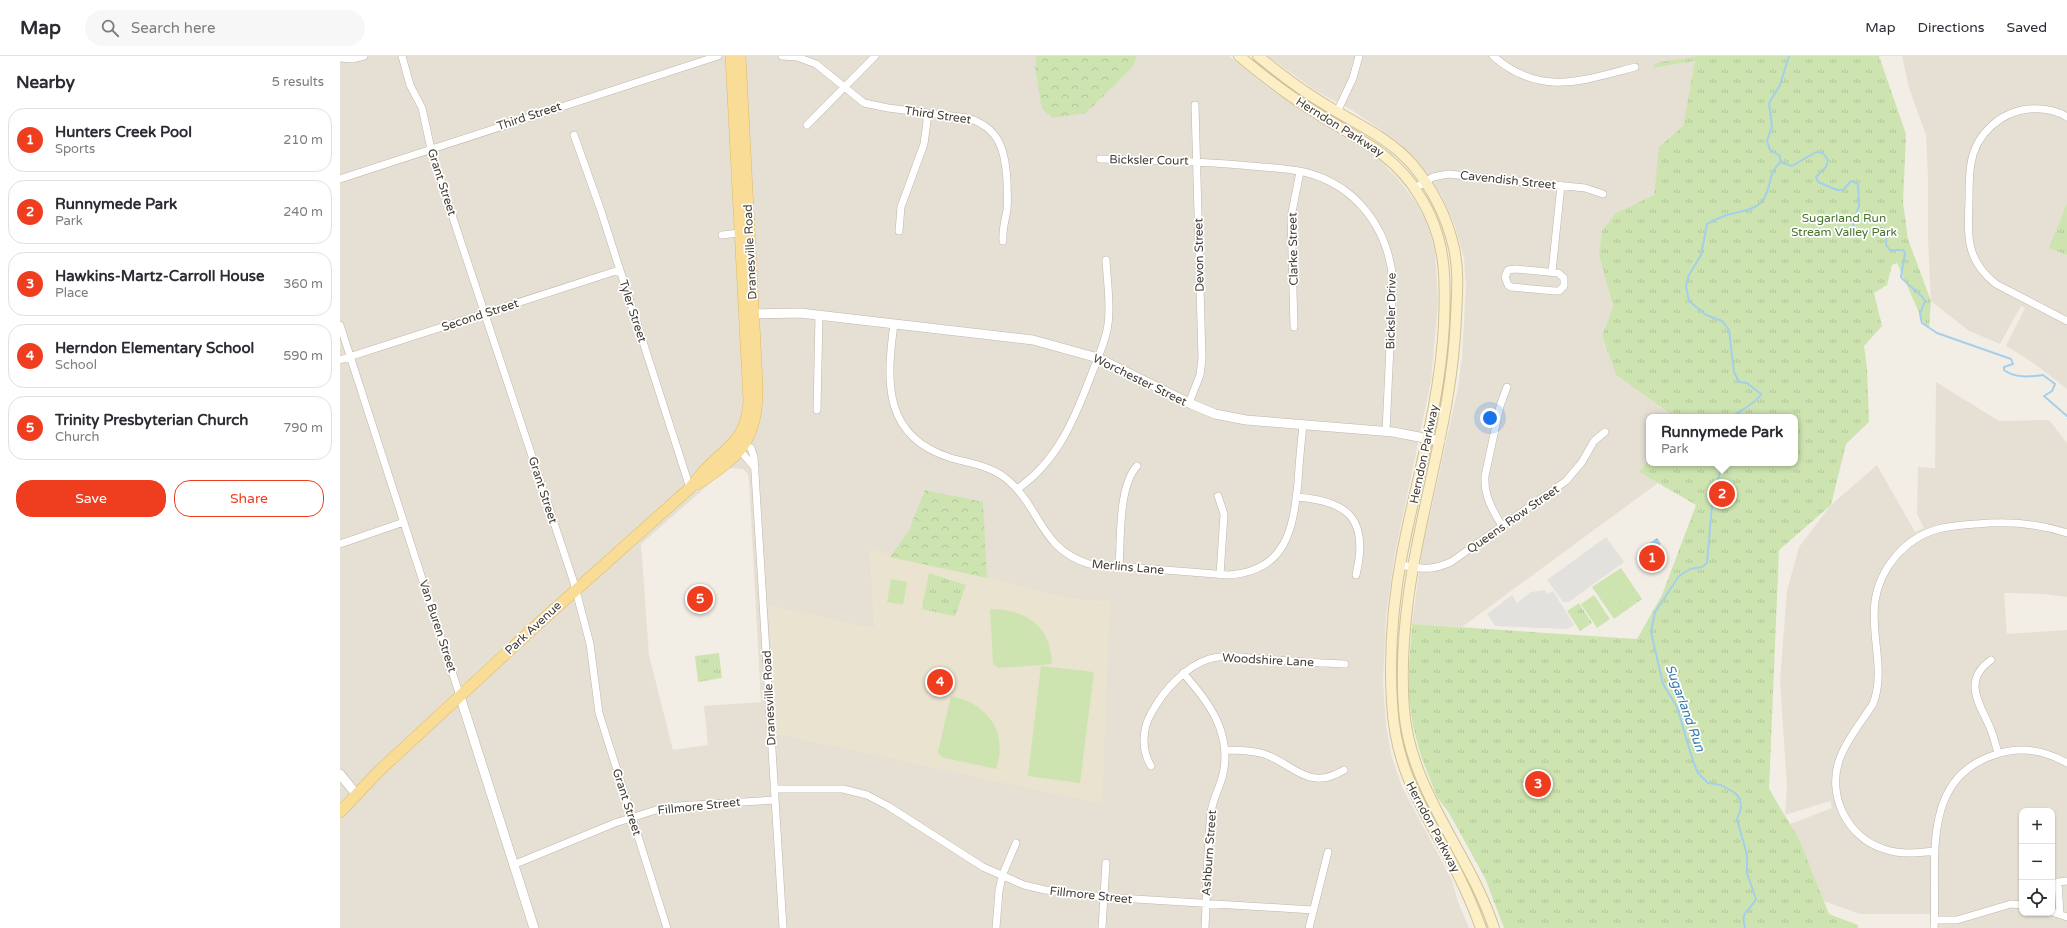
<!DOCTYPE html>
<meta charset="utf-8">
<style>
:root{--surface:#fff;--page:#f7f7f7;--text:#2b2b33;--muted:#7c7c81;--line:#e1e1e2;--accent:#ef3e1f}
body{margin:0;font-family:"Varela Round",sans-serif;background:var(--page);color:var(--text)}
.controls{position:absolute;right:12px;bottom:12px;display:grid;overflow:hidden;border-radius:8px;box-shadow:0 1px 3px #0004}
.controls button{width:36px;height:36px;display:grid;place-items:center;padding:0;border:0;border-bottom:1px solid var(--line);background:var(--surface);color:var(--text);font:20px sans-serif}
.you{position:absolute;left:1150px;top:362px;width:14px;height:14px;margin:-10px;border:3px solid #fff;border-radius:50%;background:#1a73e8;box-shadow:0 0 0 6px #1a73e833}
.badge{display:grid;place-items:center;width:26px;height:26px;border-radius:50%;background:var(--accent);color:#fff;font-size:13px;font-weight:700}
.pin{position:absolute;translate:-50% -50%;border:2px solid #fff;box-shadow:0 1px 4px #0006}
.popup{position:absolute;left:1306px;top:358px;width:152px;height:52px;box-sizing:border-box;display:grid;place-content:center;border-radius:8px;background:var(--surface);filter:drop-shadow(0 1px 3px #0005);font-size:13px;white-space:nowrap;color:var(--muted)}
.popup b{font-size:15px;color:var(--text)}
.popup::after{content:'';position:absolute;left:50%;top:100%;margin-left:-8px;border:8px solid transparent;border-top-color:var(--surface)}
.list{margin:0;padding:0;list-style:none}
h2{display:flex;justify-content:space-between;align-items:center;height:52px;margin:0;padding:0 16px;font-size:17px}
h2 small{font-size:13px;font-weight:400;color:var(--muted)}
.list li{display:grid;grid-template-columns:26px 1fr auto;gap:12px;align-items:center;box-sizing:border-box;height:64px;margin:0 8px 8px;padding:0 8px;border:1px solid var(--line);border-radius:16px}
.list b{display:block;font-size:15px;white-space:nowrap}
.list p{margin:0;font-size:13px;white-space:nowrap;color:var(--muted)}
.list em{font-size:13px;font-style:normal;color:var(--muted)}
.actions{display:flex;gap:8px;padding:12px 16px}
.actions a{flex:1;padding:9px 0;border:1px solid var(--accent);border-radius:16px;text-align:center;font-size:14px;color:var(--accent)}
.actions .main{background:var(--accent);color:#fff}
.icon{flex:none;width:22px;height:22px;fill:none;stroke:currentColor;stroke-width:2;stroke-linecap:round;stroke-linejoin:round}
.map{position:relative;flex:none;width:1727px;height:872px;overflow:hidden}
header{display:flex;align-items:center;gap:24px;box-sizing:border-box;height:56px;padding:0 20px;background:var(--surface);border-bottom:1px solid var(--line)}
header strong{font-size:19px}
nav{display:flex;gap:22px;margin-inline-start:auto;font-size:14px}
.search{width:280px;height:36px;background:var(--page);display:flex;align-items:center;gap:10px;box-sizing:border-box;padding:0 14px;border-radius:22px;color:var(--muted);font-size:15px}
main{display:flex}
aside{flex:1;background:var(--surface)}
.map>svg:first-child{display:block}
.residential{fill:#e6e0d4;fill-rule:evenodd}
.education{fill:#eae3d0}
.forest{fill:url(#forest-crowns)}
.park{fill:url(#park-tufts)}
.pitch{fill:#cde4b0}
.parking{fill:#e3e1dd}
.water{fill:url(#water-waves)}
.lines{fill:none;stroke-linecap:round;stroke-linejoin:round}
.stream{stroke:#a4cfec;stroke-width:2}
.minor-casing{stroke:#bdb6a9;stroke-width:8}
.tertiary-casing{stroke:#bdb6a9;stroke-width:10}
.secondary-casing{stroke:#d0c197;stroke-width:12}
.primary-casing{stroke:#ddba68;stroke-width:12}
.minor{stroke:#fff;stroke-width:7}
.tertiary{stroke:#fff;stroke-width:9}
.secondary{stroke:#fcefc6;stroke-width:10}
.primary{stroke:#f9dd97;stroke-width:11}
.labels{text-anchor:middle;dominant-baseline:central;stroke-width:3.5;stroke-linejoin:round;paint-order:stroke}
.street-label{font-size:12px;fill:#443e35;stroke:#fff}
.park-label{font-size:12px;fill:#47732c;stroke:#fff}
.water-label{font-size:13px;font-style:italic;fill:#3479aa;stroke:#fff}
</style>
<header>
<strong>Map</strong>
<div class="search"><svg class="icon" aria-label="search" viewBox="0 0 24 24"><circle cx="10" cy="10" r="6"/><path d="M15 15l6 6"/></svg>Search here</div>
<nav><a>Map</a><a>Directions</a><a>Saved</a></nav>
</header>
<main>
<aside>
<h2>Nearby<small>5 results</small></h2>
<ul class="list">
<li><span class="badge">1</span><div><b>Hunters Creek Pool</b><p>Sports</p></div><em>210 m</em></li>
<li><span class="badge">2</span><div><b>Runnymede Park</b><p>Park</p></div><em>240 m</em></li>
<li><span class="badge">3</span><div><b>Hawkins-Martz-Carroll House</b><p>Place</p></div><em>360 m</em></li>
<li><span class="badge">4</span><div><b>Herndon Elementary School</b><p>School</p></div><em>590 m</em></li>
<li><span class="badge">5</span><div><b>Trinity Presbyterian Church</b><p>Church</p></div><em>790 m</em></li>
</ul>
<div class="actions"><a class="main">Save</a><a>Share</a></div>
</aside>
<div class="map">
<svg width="1727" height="872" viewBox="0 0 1727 872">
<defs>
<pattern id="forest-crowns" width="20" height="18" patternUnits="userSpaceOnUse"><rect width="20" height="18" fill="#cde4b0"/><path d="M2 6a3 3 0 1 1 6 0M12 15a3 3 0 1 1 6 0" fill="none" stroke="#b1c598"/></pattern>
<pattern id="park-tufts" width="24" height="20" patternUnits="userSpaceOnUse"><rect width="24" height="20" fill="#cde4b0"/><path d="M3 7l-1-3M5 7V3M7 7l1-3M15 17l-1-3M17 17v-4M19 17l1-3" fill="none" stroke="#b1c598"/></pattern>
<pattern id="water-waves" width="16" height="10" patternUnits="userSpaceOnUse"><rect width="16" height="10" fill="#a4cfec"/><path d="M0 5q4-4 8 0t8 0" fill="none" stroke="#87a9c0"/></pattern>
</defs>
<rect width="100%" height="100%" fill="#f2eee6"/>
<!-- residential -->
<path class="residential" d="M0,0H696L695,12L746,57L793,11L797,0H889L934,36L1034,99L1058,123L1075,145L1087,166L1095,195L1098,246L1091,325L1054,502L1046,561L1043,625L1046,669L1051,698L1062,731L1112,824L1118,846L1129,872H0ZM391,412L403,413L408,418L409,425L421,646L364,650L368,689L333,694L309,599L301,488L384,415ZM530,494L728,543L770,546L442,679L437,678L429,550L535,573Z
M928,0H1359L1314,9V12L1356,5L1343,70L1321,91L1314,139L1276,157L1259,200L1273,250L1262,280L1276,319L1335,361H1309V404L1299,416L1318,427L1122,571L1072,568L1082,495L1118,332L1122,301L1126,230L1124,202L1114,167L1101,139L1075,102L1056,84L1010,53L976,35Z
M1562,0H1727V333L1695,308L1666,290L1685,252L1681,250L1660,288L1629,275L1591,245L1588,183V121L1586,79L1569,32Z
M1596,326L1659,365L1709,364L1727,387V541L1704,538L1664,537L1667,578L1727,574V872H1590V858H1520L1483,845L1450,768L1492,752L1490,745L1445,759L1447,732L1440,625L1447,535L1459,491L1491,449L1537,409L1575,476L1584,472L1577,458L1578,411L1595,412ZM1682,755H1712V857H1682Z"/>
<!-- education -->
<path class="education" d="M530,494L648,521L728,543L770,546L762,748L437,678L429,549L535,573Z"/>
<!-- forest -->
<path class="forest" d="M696,0H797L793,11L746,57L713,62L702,53L695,12Z
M585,434L643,446L647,522L550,501L569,474Z"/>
<!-- park -->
<path class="park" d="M1359,0H1539L1566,78L1563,146L1568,183L1591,245L1589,271L1585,270L1557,207L1552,209L1547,229L1534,237L1542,270L1524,290L1527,313L1529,366L1506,388L1491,449L1439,494L1429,733L1459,783L1489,858L1518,869V872H1164L1145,822L1109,757L1097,741L1081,700L1073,670L1069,642V610L1072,568L1297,583L1322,539L1356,449L1299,416L1309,404V407H1455V361H1335L1276,319L1262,280L1273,250L1259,200L1262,175L1276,157L1314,139L1319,91L1343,70L1355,5L1314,12L1313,9L1320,6Z
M1727,148V199L1709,192Z
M1281,512L1302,543L1274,563L1252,531Z
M589,517L626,529L615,560L582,553Z
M1239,547L1252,567L1240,575L1227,555Z
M379,597L382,622L358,626L355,600Z"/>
<!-- pitch -->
<path class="pitch" d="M1281,519L1295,539L1285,546L1271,526Z
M551,523L567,526L563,549L547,546Z
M1268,528L1282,548L1273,554L1259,534Z
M1254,539L1270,563L1257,572L1241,548Z
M650,553C686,553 711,570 712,608L658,612L653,607Z
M701,610L754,616L740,727L688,720Z
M611,640C647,647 669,676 656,713L601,701L598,696Z"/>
<!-- parking -->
<path class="parking" d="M1266,481L1284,506L1229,546H1223L1207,524Z
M1205,534L1207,538L1213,535L1234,569L1228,573L1155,570L1147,558L1172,539L1177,547L1191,536Z"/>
<!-- water -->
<path class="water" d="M1317,482L1321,488L1315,493L1326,508L1314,517L1299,495Z"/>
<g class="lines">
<!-- stream -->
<path class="stream" d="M1440,106L1452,110L1476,96L1483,97L1488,104L1486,111L1476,121L1478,126L1497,134H1503L1511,125L1518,128L1519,150L1513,166L1514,174L1518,179L1542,172L1547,175L1546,189L1550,194H1563L1565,197L1561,221C1568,230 1580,236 1585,245L1580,258L1582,267L1597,277L1671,303L1673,308L1664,311V314C1675,322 1689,321 1703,319L1715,328L1712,335L1704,340L1727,360
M1392,361C1399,355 1418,346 1421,338L1407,327L1399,326L1394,316L1389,274L1382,265L1366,259L1349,245L1346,230L1349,219L1361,199L1367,168C1374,165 1380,161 1387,159C1397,156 1417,154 1423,144C1433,128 1426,122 1440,106V100L1430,94L1427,85L1432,70L1429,47L1440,29L1449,0
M1382,407L1372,449L1367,507L1362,511L1350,513L1339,520L1315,556L1311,576L1323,628L1337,651L1353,705L1358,717L1368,727L1381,729L1395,737L1400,743L1401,753L1397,763L1407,799V817L1416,843C1410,856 1400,853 1405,872"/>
<defs>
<path id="minor" d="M62,0L70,29L82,52L91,93L115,168L234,527L250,588L259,657L327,872
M442,0L457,1L476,8L524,47L548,52L628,62C659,72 665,93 667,124C667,134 668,144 667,154C665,165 662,174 663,185
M1153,0C1200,41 1241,25 1295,11
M0,2L12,3L24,0
M997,56L1013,22L1019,0
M1727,61C1716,54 1702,52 1689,53C1660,56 1636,78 1631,107C1629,119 1629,131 1629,143C1628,179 1625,204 1656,228L1727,265
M467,69L535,0
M234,79L260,152L350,432
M760,103C807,104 854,105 900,109C921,111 944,112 964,116C1017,129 1049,173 1053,226L1046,375
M0,123L378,0
M1075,132L1093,121L1108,118L1245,132L1263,138
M559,175L561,151L584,88L588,57
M382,179L399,177
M1175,213L1218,217L1224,222V230L1219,235H1215L1171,231L1168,229L1165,221L1168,214Z
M1212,216L1221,129
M554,268C546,326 543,381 611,402C632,408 652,410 669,425C702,455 700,492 749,508L888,519C946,515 953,475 958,426C959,407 961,388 963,369
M0,269L120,640
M954,271L951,161L960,116
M0,304L279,214
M849,347L860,319L862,303L855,49
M477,354L479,259
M401,388L411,392L414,401L443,872
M397,391L415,412
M677,433C718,405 735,362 752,317C758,301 766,285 768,268C771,248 767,225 766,204
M878,440L884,458L880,519
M956,441C1010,445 1029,464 1016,519
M1162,470C1152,453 1144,440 1145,420L1160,350L1167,331
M0,488L64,466
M1061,509C1082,513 1091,515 1111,506L1226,425L1242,406L1254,385L1265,376
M779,512C781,483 778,431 797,410
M1651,604C1624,623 1637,644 1648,667C1653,677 1655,687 1658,697
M843,617C869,646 892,677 883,718C880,731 873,743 871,756C867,794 867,834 865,872
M885,694C898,694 911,694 924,698C954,708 968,736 1004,714
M811,710C801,694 802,672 812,656C823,635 846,610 869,603C886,598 905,602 923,603C950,605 978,607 1005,608
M434,733H503L527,739L548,750L643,811L684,829L705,834L763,841L973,854
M1595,795C1578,797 1560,799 1544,793C1507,782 1486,738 1500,702C1507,683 1522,665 1533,648C1546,614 1530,579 1535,545C1540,512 1565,482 1598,473C1610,470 1624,469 1637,468C1669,465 1697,467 1727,477
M173,809L275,767L316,754L337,750L435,744
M1712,856L1727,861
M1720,858L1718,826L1727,825
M1595,864H1617L1671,848L1682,849
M656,872L659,835L662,820L676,787
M762,872L766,807
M969,872L988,796
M1594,872C1598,810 1578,724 1654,699C1679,690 1704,694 1727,707"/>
<path id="tertiary" d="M408,258L460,257L693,284L758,302L849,347L875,358L906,364L1053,376L1100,385
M120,640L194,872
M0,718L17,739"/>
<path id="secondary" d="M899,0C923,20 948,39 975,56C1015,82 1053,96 1079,139C1106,181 1106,220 1104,268C1100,347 1077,421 1062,498C1053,546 1049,598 1052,647C1055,709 1079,747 1108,799C1121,823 1132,847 1141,872
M918,0C940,18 962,35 986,49C1016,68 1048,81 1072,108C1092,132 1107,161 1114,192C1119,215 1117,238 1116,261C1113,343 1091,416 1076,495C1066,547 1060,601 1064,653C1070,735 1129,796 1154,872"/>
<path id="primary" d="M357,428C402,400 419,381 417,327L400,0
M0,756L39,715L199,567L350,432C355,426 360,419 366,413C390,388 407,383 409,344L391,0"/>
</defs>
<!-- minor casing -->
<use href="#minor" class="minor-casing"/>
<!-- tertiary casing -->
<use href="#tertiary" class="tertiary-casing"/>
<!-- secondary casing -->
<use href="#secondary" class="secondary-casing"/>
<!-- primary casing -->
<use href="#primary" class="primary-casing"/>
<!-- minor -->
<use href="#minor" class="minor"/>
<!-- tertiary -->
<use href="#tertiary" class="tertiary"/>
<!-- secondary -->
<use href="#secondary" class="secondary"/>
<!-- primary -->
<use href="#primary" class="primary"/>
</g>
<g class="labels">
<!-- street labels -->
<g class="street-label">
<text transform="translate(598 59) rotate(8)">Third Street</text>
<text transform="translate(189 60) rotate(-18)">Third Street</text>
<text transform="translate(1000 71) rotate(32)">Herndon Parkway</text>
<text transform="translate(809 104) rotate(1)">Bicksler Court</text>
<text transform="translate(1168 124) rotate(6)">Cavendish Street</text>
<text transform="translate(102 126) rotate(72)">Grant Street</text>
<text transform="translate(953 193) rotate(-91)">Clarke Street</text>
<text transform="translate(410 196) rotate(-93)">Dranesville Road</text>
<text transform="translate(859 199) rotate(-91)">Devon Street</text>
<text transform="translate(293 255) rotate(72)">Tyler Street</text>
<text transform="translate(1051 255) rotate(-89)">Bicksler Drive</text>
<text transform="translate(140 259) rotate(-18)">Second Street</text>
<text transform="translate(800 324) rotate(26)">Worchester Street</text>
<text transform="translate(1084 398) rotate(-78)">Herndon Parkway</text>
<text transform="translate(203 434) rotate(72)">Grant Street</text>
<text transform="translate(1173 463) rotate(-35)">Queens Row Street</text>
<text transform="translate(788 511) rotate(5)">Merlins Lane</text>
<text transform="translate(98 570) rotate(72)">Van Buren Street</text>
<text transform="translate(193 572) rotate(-43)">Park Avenue</text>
<text transform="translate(928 604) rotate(3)">Woodshire Lane</text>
<text transform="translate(429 642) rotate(-93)">Dranesville Road</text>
<text transform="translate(287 746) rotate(72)">Grant Street</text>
<text transform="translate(359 750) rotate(-6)">Fillmore Street</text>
<text transform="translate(1093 771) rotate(62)">Herndon Parkway</text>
<text transform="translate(869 797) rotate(-86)">Ashburn Street</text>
<text transform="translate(751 839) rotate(6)">Fillmore Street</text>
</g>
<!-- park labels -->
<g class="park-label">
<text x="1504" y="162">Sugarland Run<tspan x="1504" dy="14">Stream Valley Park</tspan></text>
</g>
<!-- water labels -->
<g class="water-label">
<text transform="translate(1345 652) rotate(70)">Sugarland Run</text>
</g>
</g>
</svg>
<div class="controls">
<button>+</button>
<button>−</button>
<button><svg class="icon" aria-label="locate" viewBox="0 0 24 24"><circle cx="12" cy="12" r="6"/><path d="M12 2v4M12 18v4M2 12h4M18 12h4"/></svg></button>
</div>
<div class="you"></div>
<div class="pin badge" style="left:1312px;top:502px">1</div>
<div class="pin badge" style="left:1382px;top:438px">2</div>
<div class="popup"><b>Runnymede Park</b>Park</div>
<div class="pin badge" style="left:1198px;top:728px">3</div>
<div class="pin badge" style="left:600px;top:626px">4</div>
<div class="pin badge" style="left:360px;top:543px">5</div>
</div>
</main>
